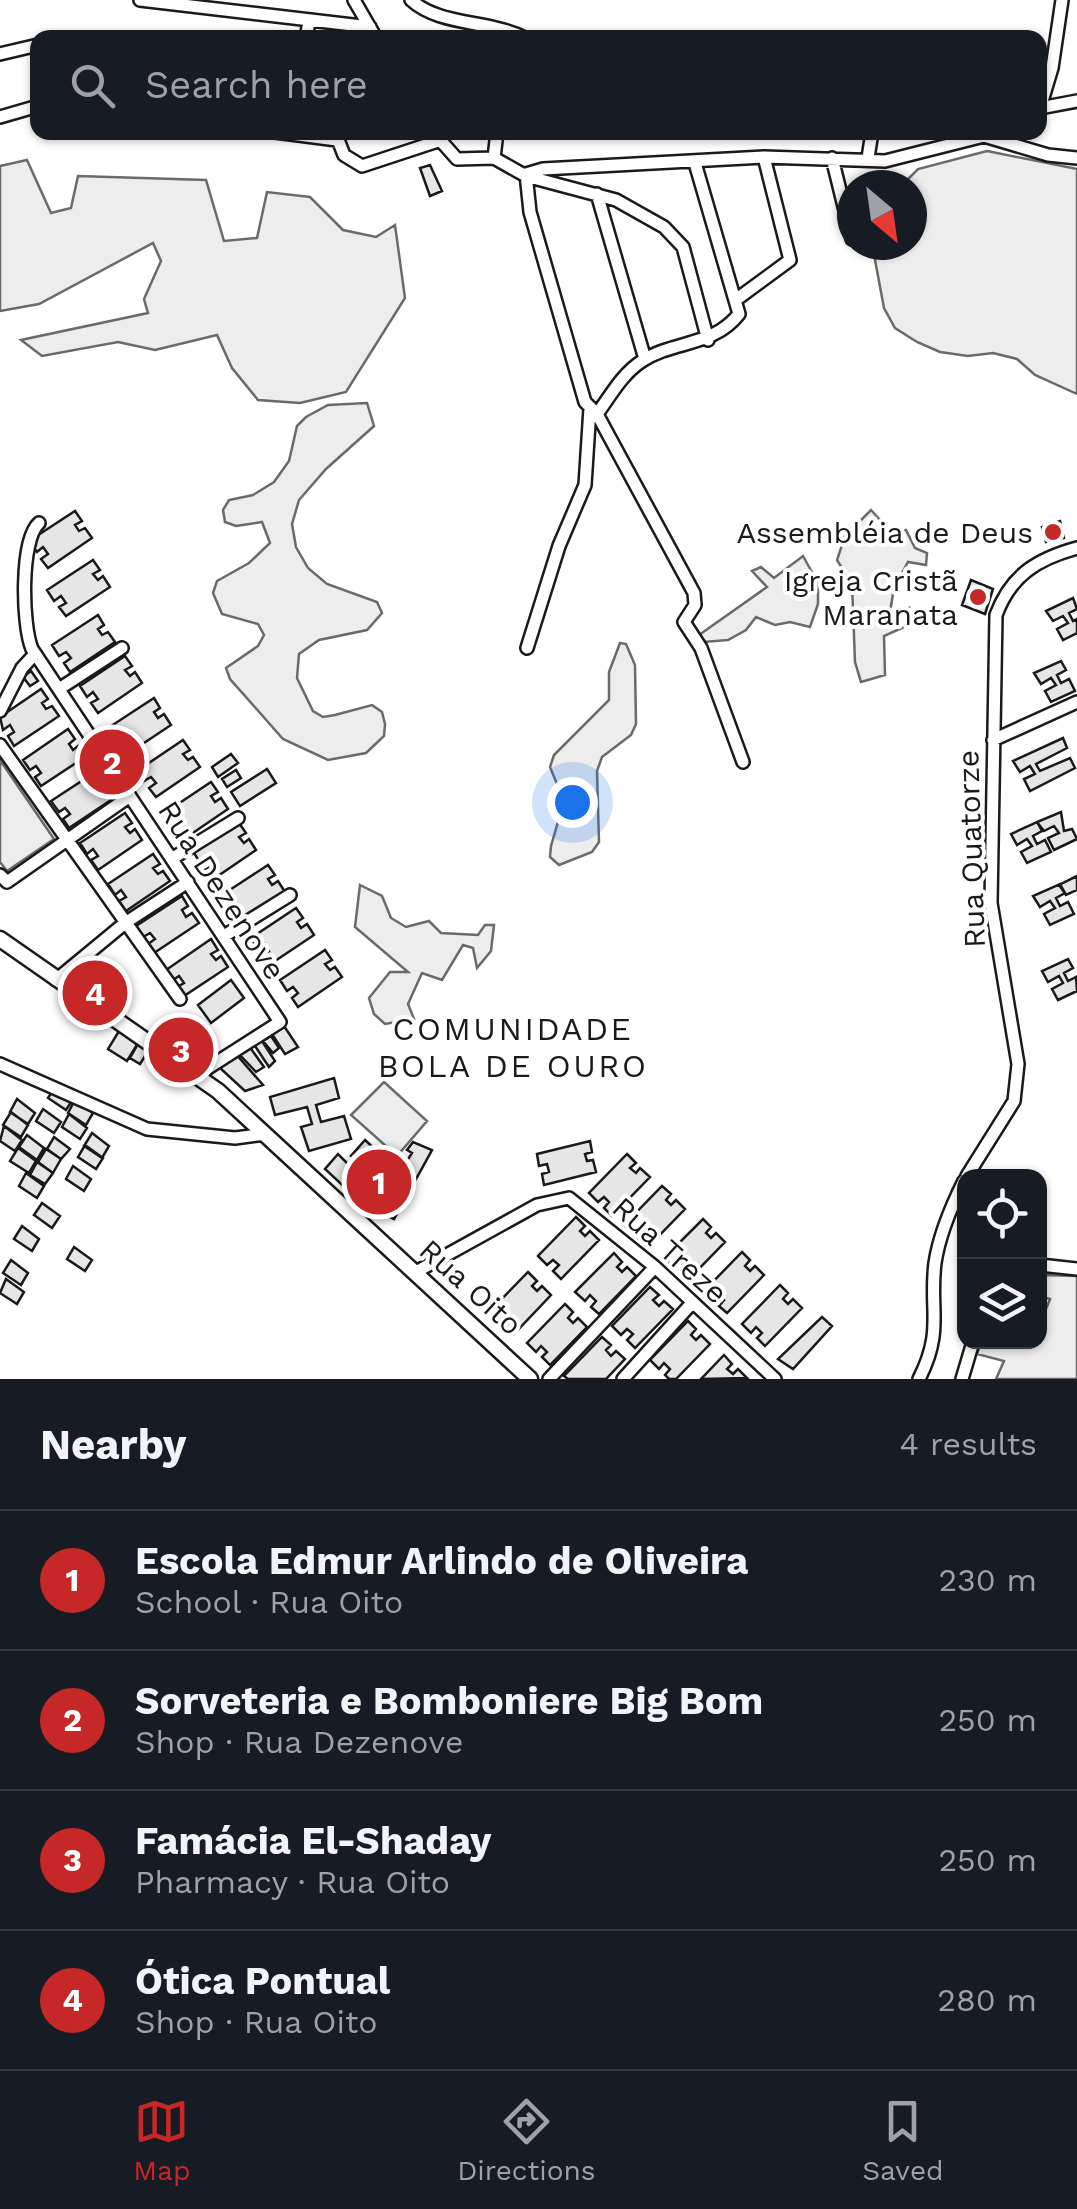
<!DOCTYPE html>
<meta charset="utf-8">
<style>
:root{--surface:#171b24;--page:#242831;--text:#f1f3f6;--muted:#9ea1a6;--line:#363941;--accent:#c62828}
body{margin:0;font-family:"Work Sans",sans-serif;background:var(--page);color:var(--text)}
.controls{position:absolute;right:30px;bottom:30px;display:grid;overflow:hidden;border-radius:20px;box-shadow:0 2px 8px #0004}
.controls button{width:90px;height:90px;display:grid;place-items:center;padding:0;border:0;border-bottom:2px solid var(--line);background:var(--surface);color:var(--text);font:50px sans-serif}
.compass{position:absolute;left:837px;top:170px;width:90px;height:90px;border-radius:50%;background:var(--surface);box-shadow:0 2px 8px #0004;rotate:151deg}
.you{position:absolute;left:572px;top:802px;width:35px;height:35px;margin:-25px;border:8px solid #fff;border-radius:50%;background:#1a73e8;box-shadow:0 0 0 15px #1a73e833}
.badge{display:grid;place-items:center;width:65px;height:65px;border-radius:50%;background:var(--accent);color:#fff;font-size:32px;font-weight:700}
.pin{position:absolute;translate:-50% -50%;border:5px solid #fff;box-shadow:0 2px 10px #0006}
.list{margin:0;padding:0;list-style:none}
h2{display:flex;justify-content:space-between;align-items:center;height:130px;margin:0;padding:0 40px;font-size:42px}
h2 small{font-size:32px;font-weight:400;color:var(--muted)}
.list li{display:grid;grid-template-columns:65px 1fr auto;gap:30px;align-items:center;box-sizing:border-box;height:140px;padding:0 40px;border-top:2px solid var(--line)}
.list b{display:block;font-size:38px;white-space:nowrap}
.list p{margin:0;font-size:32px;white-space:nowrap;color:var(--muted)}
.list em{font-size:32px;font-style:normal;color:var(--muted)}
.icon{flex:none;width:55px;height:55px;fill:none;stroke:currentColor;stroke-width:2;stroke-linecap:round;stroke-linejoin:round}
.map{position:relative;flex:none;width:1077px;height:1379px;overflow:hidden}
.search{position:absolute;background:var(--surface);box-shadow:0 2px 8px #0004;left:30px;right:30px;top:30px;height:110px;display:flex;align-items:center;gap:25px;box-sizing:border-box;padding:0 35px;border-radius:20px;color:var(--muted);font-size:38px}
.sheet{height:690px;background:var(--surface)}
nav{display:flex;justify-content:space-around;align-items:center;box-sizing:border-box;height:140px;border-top:2px solid var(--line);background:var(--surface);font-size:28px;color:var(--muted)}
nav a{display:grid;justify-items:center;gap:5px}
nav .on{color:var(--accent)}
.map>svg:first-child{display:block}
.built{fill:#ededed;stroke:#6a6a6a;stroke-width:2.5}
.building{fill:#e6e6e6;stroke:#1a1a1a;stroke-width:2.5}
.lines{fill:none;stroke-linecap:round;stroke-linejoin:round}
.minor-casing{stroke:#1a1a1a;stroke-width:16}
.tertiary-casing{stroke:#1a1a1a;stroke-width:19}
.minor{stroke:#fff;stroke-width:11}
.tertiary{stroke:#fff;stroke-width:14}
.poi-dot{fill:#c62828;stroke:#fff;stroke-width:4}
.labels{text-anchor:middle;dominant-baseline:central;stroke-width:8;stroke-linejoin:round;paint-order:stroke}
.poi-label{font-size:30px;fill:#1a1a1a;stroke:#fff;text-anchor:end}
.street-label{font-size:30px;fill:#1a1a1a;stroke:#fff}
.neighbourhood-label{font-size:32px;letter-spacing:2.5px;fill:#1a1a1a;stroke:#fff}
</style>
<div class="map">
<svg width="1077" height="1379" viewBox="0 0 1077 1379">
<rect width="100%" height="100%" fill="#fff"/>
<!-- built -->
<path class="built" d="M987,151L1077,169V394L1035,375L1017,359L993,353L968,356L940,352L917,342L895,328L884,308L875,260L878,245H912V185H902L918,169Z
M27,160L51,213L71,208L78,176L206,180L224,241L257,238L267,192L310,197L343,230L376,237L395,225L405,298L346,392L300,403L258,400L232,368L217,335L155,350L118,342L42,356L21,340L148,313L144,299L161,261L153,243L39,304L0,311V166Z
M367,403L374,426L326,469L299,500L292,524L296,547L308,568L327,584L377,602L382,613L367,630L319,640L299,654L297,678L313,711L323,717L335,715L372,705L382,712L385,724L384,736L366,753L328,760L283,739L230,679L226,668L258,646L264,635L258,624L222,614L213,593L217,581L249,563L270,543L262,522L236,526L225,522L223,510L229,500L253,495L274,482L289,461L297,426L306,417L328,405Z
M871,510L892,533L906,530L915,548L927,553L926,565L908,562L894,588L890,612L909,608L904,627L884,636L885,675L861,682L855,662L852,584L837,560L845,536Z
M803,556L818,583V604L810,627L790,622L775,625L756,617L746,630L728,640L704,642L699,635L767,587L752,571L761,567L774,578Z
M620,643L626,644L635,665L636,724L631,735L602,757L597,771L599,842L592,852L559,865L550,857L551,846L564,801L550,767L554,755L609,700V672Z
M0,760L54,839L7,871L0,862Z
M360,885L382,896L391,918L406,927L429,921L441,933L478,935L485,925H494L491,951L477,968L473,948L463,945L442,980L422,973L408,1004L414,1019L385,1024L374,1014L369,998L390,972H408L355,927Z
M384,1082L427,1121L397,1156L351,1115Z
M1040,1275L1077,1276V1379H996L1004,1361L977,1354L981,1342H1040V1324L1050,1299L1040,1296Z"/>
<!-- building -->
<path class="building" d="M430,165L442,191L430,196L420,168Z
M75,511L82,521L75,525L79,531L85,528L92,538L48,568L41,559L48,554L43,547L37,552L29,541Z
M1060,521L1064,538L1046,542L1042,527Z
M93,560L100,570L93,574L98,580L103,576L110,587L66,616L59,607L66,603L61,596L54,601L47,590Z
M971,580L993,589L985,614L962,605Z
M1073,598L1077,609L1069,613L1073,621L1077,619V633L1063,640L1057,629L1068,623L1063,616L1053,621L1046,611Z
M98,615L104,625L98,629L102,635L108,632L115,642L70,672L64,663L71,658L66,652L59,656L52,645Z
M125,656L132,666L125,670L130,676L135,672L142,683L98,713L91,703L98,699L93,692L87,697L80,686Z
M1061,661L1066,670L1057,675L1061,683L1069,679L1075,691L1051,702L1045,691L1056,685L1051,678L1041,684L1034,673Z
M31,671L38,681L30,686L23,677Z
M41,689L48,699L42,703L46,709L52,706L59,716L14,746L8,736L14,732L10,725L3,730L0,717Z
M154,698L160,708L154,712L158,718L164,714L171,725L126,755L120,745L127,741L122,735L115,739L108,728Z
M68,729L75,739L69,744L73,750L78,746L85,757L41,786L35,777L41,773L36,766L30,770L23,760Z
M1063,738L1067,748L1036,764L1040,771L1070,758L1075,768L1030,791L1024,779L1035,774L1030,766L1020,772L1013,761Z
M183,740L190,750L183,754L188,760L193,757L200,767L156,797L149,788L156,783L151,777L144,781L137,771Z
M231,754L238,763L218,777L212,767Z
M267,769L276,783L240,806L231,792Z
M236,770L241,778L227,787L222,779Z
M97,771L104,781L97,785L101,791L107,788L114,798L69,828L63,819L70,814L65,808L59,812L51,801Z
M211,782L218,792L211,796L215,802L221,798L228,809L184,839L177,829L184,825L179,818L173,823L166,812Z
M1061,812L1064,831L1072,829L1077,839L1054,850L1048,838L1059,833L1054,826L1044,831L1037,822Z
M125,813L132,823L125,827L130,833L135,829L142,840L98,870L91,860L98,856L93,849L87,854L80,843Z
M1037,822L1042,831L1033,836L1037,844L1045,840L1051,852L1027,863L1021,852L1032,846L1027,839L1017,845L1011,834Z
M239,823L246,833L239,837L244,843L249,839L256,850L212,880L205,870L212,866L207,859L201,864L194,853Z
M153,854L160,864L153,868L158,874L163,871L170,881L126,911L119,901L126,897L121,890L115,895L108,884Z
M268,865L275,875L268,879L272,885L278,881L285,892L240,922L234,912L241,908L236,901L230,906L222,895Z
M1077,876V890L1066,895L1059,885Z
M1060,884L1065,893L1056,898L1060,906L1068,902L1074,914L1050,925L1044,914L1055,908L1050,901L1040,907L1033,896Z
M182,896L188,906L182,910L186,917L192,913L199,923L154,953L148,944L155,939L150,933L143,937L136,926Z
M296,908L303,918L297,922L301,928L307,924L314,935L269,965L263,955L269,951L265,944L258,949L251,938Z
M211,939L218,950L211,954L216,960L221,956L228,967L184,996L177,987L184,983L179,976L173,980L166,970Z
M325,950L332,960L325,964L330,970L335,967L342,977L298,1007L292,998L298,993L293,987L287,991L280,980Z
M1068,959L1073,968L1064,973L1068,981L1076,977L1077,991L1058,1000L1052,989L1063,983L1059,976L1048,982L1042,971Z
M231,980L244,998L211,1023L198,1005Z
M282,1023L298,1047L285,1054L270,1031Z
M119,1031L138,1043L127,1061L108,1049Z
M271,1036L279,1048L273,1053L263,1041Z
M260,1038L275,1061L269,1067L253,1043Z
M138,1044L149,1050L140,1064L130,1058Z
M249,1046L264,1067L256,1072L240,1055Z
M235,1053L263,1085L245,1091L220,1068Z
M334,1078L339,1098L316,1105L321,1122L344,1116L351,1139L309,1151L301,1127L312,1124L307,1107L275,1115L270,1097Z
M56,1086L73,1099L66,1110L48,1098Z
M17,1099L35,1113L28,1124L10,1112Z
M75,1100L93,1113L86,1125L68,1113Z
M43,1109L61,1122L54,1133L36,1121Z
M11,1112L28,1125L21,1137L3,1125Z
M69,1114L87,1128L80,1139L62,1127Z
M4,1126L22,1140L15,1151L0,1141Z
M92,1133L109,1146L102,1158L84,1146Z
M27,1135L44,1148L37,1160L19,1147Z
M54,1137L70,1149L61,1159L47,1149Z
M365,1140L387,1160L378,1173L393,1183L412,1153L407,1150L413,1142L432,1150L394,1219L376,1210L390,1188L366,1171L361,1176L379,1195L367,1208L325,1169L338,1154L358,1174L363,1167L351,1156Z
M590,1141L592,1152L585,1154L587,1161L593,1160L596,1172L544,1185L542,1174L549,1172L547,1164L539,1166L537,1154Z
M85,1145L103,1158L96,1169L78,1157Z
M18,1148L36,1161L29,1173L10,1161Z
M46,1149L61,1159L53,1173L38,1162Z
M627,1154L636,1163L630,1168L636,1173L640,1168L650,1177L612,1216L604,1208L609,1202L604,1197L598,1202L589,1193Z
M37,1162L53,1173L45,1184L30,1175Z
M73,1166L91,1179L84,1191L66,1179Z
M26,1173L44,1186L37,1198L19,1186Z
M662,1186L671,1194L666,1200L671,1205L676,1200L685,1209L648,1247L639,1239L645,1234L639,1228L633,1234L624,1225Z
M42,1203L60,1216L52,1228L34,1215Z
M576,1217L585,1226L580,1231L585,1236L590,1231L599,1240L561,1279L553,1271L559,1265L553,1260L547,1265L538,1256Z
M703,1219L711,1227L706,1233L711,1238L716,1233L725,1242L688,1280L680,1272L685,1267L679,1261L674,1267L664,1258Z
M22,1226L39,1239L32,1251L14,1239Z
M74,1247L92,1260L85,1271L67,1259Z
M742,1252L750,1260L745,1266L750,1271L755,1266L764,1275L727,1313L719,1306L724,1300L718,1294L713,1300L704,1291Z
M614,1253L622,1262L617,1267L622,1272L627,1267L636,1276L599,1314L591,1307L596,1301L590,1295L585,1301L575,1292Z
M11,1260L28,1273L21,1285L3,1273Z
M528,1272L537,1281L532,1286L537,1291L542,1286L551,1295L514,1334L505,1326L511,1320L505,1315L499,1320L490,1311Z
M6,1279L24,1292L17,1304L0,1293Z
M780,1285L788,1293L783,1299L788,1304L793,1299L802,1308L765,1346L757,1338L762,1333L756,1327L751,1333L742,1324Z
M650,1287L659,1295L653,1300L659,1306L664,1301L673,1309L635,1348L627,1340L633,1334L627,1329L621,1335L612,1326Z
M565,1304L573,1312L568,1318L573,1323L578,1318L587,1327L550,1365L542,1357L547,1352L541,1346L536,1352L527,1343Z
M822,1317L832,1326L793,1369L778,1359Z
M688,1321L696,1329L691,1335L696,1340L701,1335L710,1344L676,1379H669L665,1375L670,1369L664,1363L659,1369L650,1360Z
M602,1337L611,1345L606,1350L611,1356L616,1351L625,1359L606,1379H568L564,1376Z
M724,1355L732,1364L727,1369L733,1374L738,1369L747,1378L701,1379Z"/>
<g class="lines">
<defs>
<path id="minor" d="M140,0L370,27
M354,0L376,38
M411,0C439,26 490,20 525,38
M1062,0L1052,68L1040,108L1077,101
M306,38L309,22
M0,54L38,45
M0,117L38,106
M275,132L337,140
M335,132L344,155L362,166L438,141
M433,132L457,159L494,158L526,176L616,200L664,227L683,247L708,340
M494,158L497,132
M832,158L852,239
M868,158L872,132
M597,194L645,359
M737,299L790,260L764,157
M597,414C611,395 622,374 642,361C674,340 713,347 739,314L695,163
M39,523C20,540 22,625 32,649L280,1022L197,1075
M527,648L559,546L585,485L590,408
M59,689L122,648
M0,711L22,668L35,654
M993,740L1077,702
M0,745L180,999
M743,762L701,648L684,622L695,605L694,593L597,414L585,402L530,212L526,174L543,169L764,157L885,161L984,136L1048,155L1077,158
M173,858L238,818
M0,875L7,882L130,796
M224,936L290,895
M56,980L125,923L188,882
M0,1064L147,1129L235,1138L266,1134
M967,1176L1014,1101L1018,1064L991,903L996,615C1011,575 1037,559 1077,548
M1040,1265L1077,1269
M414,1273L537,1205L569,1198L655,1267L775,1379
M549,1379L655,1267
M623,1379L692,1303
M919,1379C944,1330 929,1310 935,1263C939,1236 952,1205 964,1181
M962,1379L973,1342"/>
<path id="tertiary" d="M0,939L218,1091L530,1379"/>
</defs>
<!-- minor casing -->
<use href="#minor" class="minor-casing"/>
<!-- tertiary casing -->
<use href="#tertiary" class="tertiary-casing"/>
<!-- minor -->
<use href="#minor" class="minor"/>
<!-- tertiary -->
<use href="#tertiary" class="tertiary"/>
</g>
<!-- markers -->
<g class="poi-dot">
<circle cx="1053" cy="532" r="10"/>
<circle cx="978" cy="597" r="10"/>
</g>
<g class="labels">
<!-- poi labels -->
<g class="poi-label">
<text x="1033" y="532">Assembléia de Deus</text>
<text x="958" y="580">Igreja Cristã<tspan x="958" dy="34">Maranata</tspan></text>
</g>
<!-- street labels -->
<g class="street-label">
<text transform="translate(971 849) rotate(-92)">Rua Quatorze</text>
<text transform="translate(222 890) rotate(57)">Rua Dezenove</text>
<text transform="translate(670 1250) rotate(42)">Rua Treze</text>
<text transform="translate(471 1287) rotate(42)">Rua Oito</text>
</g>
<!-- neighbourhood labels -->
<g class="neighbourhood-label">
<text x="513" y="1029">COMUNIDADE<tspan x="513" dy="37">BOLA DE OURO</tspan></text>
</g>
</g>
</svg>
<div class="controls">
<button><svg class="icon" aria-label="locate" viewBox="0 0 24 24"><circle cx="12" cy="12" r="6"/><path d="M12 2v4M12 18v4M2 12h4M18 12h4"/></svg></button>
<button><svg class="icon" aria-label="layers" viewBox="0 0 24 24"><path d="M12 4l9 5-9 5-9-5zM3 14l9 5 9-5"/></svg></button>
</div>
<svg class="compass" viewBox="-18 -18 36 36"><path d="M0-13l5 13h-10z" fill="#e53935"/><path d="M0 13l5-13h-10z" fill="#9ea1a6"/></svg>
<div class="you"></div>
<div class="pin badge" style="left:379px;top:1182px">1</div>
<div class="pin badge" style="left:112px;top:762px">2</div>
<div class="pin badge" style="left:181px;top:1050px">3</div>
<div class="pin badge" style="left:95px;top:993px">4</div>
<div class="search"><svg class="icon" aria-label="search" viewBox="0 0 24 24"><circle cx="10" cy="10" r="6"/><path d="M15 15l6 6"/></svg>Search here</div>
</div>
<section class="sheet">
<h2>Nearby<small>4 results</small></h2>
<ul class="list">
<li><span class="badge">1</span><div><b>Escola Edmur Arlindo de Oliveira</b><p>School · Rua Oito</p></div><em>230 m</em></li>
<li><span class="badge">2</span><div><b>Sorveteria e Bomboniere Big Bom</b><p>Shop · Rua Dezenove</p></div><em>250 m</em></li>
<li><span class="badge">3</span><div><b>Famácia El-Shaday</b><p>Pharmacy · Rua Oito</p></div><em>250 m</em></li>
<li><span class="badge">4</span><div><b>Ótica Pontual</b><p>Shop · Rua Oito</p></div><em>280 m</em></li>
</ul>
</section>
<nav>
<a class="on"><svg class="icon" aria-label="map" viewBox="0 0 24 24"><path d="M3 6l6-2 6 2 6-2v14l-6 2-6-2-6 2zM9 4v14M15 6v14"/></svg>Map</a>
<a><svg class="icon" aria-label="directions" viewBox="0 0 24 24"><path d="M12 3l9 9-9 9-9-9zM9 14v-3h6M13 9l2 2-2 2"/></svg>Directions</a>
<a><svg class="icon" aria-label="saved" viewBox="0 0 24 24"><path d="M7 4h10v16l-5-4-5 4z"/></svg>Saved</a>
</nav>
